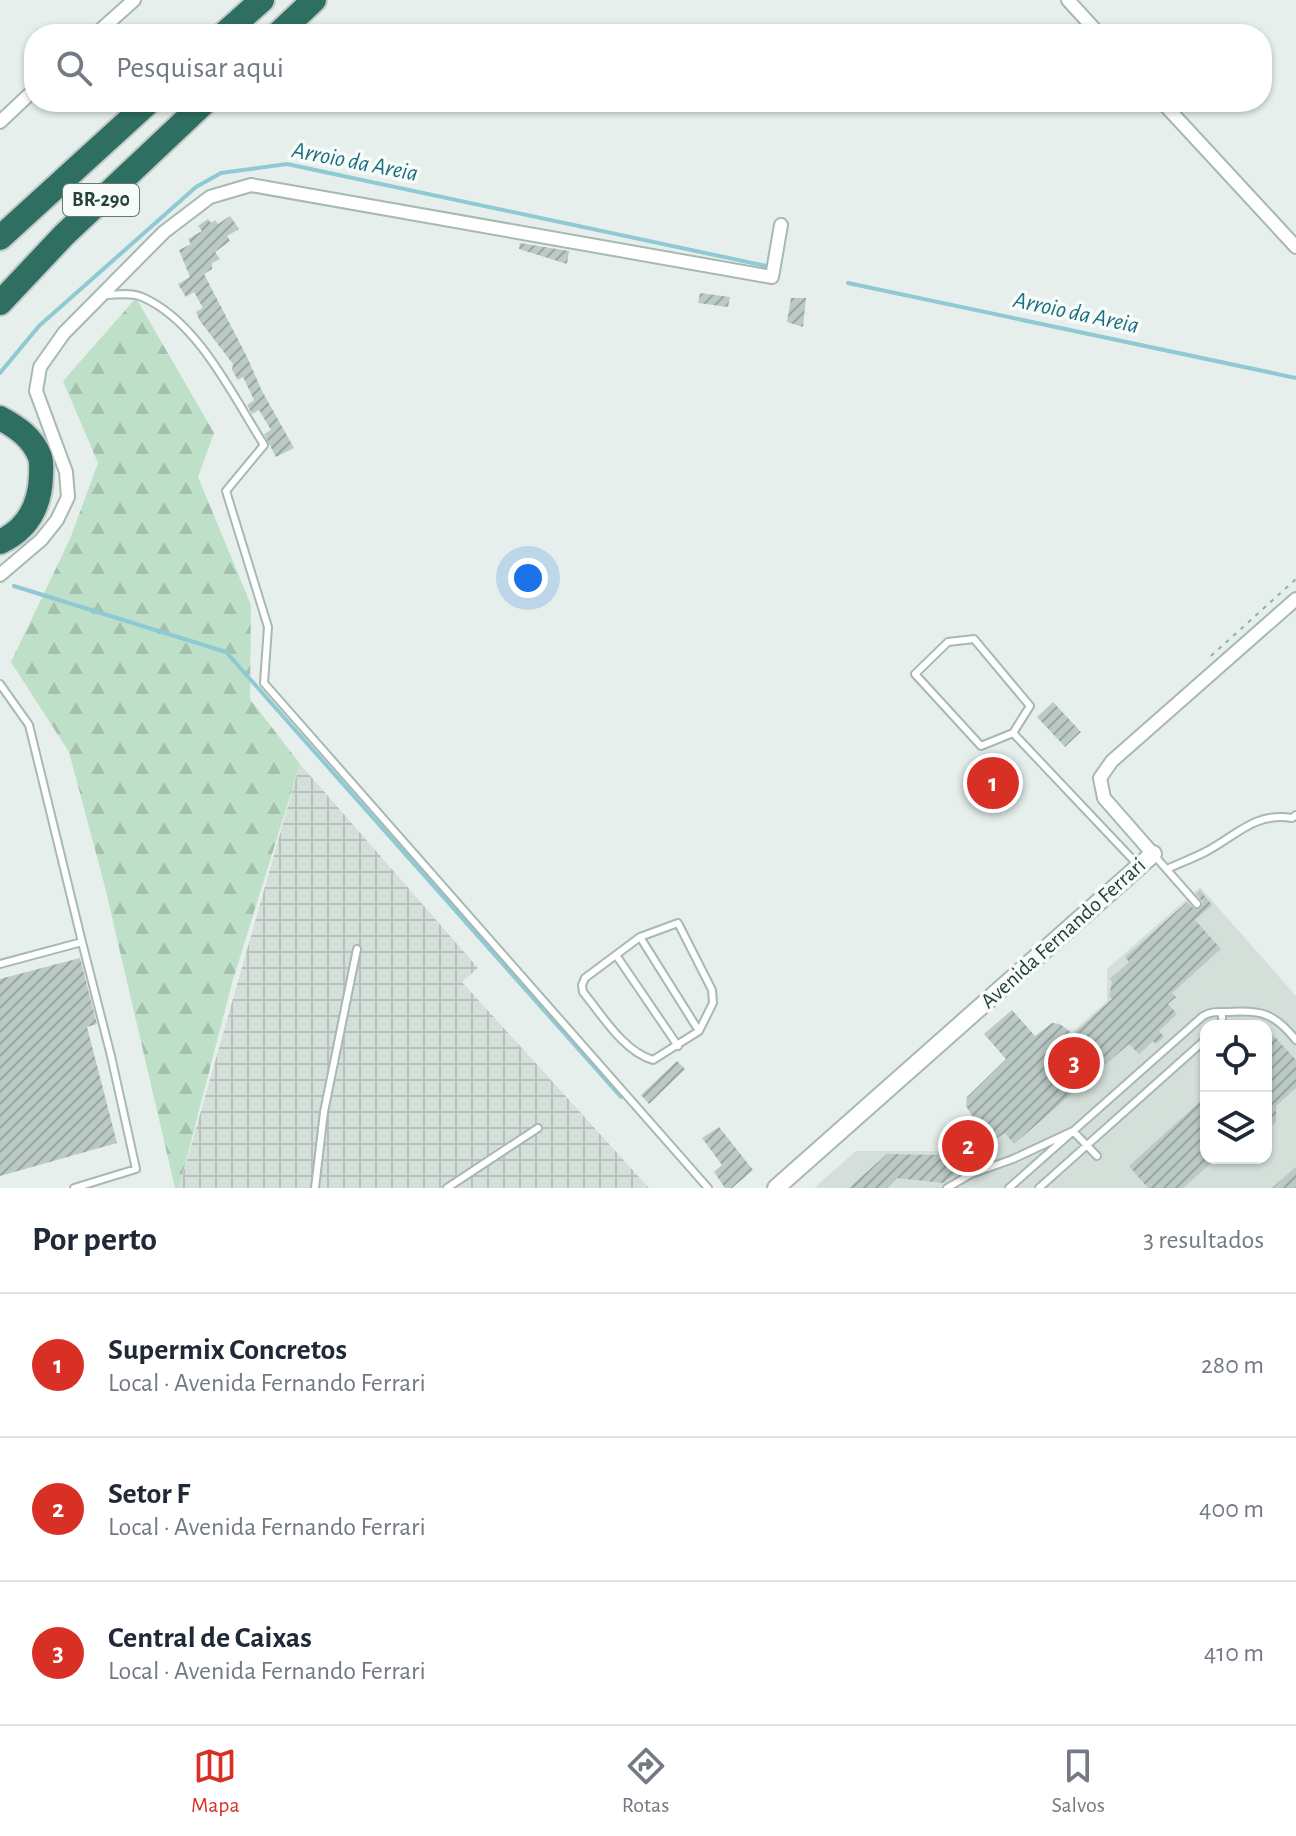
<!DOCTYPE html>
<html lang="pt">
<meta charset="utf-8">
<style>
:root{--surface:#fff;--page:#f2f2f3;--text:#1f2937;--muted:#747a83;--line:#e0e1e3;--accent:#d93025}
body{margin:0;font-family:"Alegreya Sans",sans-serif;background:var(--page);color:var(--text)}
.controls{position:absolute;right:24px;bottom:24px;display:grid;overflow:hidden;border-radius:16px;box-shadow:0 2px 6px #0004}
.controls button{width:72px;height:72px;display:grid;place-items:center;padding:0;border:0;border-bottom:2px solid var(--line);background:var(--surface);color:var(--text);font:40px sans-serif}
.you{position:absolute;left:528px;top:578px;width:28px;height:28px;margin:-20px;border:6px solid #fff;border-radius:50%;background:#1a73e8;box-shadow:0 0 0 12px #1a73e833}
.badge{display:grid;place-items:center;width:52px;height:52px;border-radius:50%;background:var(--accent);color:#fff;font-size:26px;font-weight:700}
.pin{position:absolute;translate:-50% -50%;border:4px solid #fff;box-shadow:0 2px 8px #0006}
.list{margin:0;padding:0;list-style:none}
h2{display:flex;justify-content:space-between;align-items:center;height:104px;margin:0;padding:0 32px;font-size:34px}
h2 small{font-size:26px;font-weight:400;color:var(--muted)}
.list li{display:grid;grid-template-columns:52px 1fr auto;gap:24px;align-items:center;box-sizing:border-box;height:144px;padding:0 32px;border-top:2px solid var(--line)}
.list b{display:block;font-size:30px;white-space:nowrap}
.list p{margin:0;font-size:26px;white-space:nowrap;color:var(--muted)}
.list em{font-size:26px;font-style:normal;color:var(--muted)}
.icon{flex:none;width:44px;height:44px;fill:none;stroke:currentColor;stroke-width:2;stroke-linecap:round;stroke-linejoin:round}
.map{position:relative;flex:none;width:1296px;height:1188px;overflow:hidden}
.search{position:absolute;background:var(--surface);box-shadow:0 2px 6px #0004;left:24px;right:24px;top:24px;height:88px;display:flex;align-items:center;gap:20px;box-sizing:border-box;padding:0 28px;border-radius:32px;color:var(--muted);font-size:30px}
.sheet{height:536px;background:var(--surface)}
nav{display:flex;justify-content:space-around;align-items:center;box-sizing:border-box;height:112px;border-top:2px solid var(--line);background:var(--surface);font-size:22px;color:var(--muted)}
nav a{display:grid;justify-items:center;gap:4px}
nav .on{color:var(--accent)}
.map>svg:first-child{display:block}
.built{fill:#d4dfda;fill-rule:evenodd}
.industrial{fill:url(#industrial-grid)}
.forest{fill:url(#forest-firs)}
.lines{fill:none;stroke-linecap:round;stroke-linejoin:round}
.stream{stroke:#8ec9d4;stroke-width:4}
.building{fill:url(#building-hatch)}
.service-casing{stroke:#a8b8b2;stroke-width:10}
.minor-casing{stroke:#a8b8b2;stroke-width:16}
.tertiary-casing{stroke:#a8b8b2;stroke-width:20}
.motorway-casing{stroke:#c2cac8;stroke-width:28}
.path{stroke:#86b3a5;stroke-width:2;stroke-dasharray:4 6;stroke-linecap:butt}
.service{stroke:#fff;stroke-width:6}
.minor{stroke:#fff;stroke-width:12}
.tertiary{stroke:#fff;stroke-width:16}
.motorway{stroke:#2f6f62;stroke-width:24}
.labels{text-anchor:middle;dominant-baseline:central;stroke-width:7;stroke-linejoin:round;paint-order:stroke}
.shield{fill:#f7fbf9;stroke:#637a73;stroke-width:2}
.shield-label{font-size:20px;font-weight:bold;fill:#24423a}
.street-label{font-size:22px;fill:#24423a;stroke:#f7fbf9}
.water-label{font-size:24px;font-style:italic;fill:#1c6f80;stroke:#f7fbf9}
</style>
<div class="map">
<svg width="1296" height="1188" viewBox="0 0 1296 1188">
<defs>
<pattern id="industrial-grid" width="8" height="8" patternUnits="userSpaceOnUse" patternTransform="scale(2)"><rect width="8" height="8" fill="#d4dfda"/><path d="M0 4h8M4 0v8" fill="none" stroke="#b6c1bc"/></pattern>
<pattern id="forest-firs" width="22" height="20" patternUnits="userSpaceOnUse" patternTransform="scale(2)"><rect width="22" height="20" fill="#bfe0c8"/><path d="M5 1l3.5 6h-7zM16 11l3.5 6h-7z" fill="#a4c1ad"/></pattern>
<pattern id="building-hatch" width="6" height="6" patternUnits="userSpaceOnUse" patternTransform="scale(2)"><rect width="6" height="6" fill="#bbcac4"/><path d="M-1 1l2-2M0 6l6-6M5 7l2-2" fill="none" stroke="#98a6a0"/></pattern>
</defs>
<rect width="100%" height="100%" fill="#e6efeb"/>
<!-- built -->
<path class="built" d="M1200,887L1296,996V1188H814L856,1151H940L1107,1001V969ZM1206,1026H1266V1158H1206Z"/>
<!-- industrial -->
<path class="industrial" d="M300,764L478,968L462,982L649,1188H179Z"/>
<!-- forest -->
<path class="forest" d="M136,298L214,433L198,477L251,605L250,699L300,764L232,983L179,1188H175L105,887L69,752L11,662L70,539L98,463L63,381Z"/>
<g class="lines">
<!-- stream -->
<path class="stream" d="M848,283L1296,378
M0,373L39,326L196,187L221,173L287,164L771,267
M14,586L226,652L621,1097"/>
</g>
<!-- building -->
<path class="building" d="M230,216L239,229L227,236L230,241L215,252L220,259L212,263V269L204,274L247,357L262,391L294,448L276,457L264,434L271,430L259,410L252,414L247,405L254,400L243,377L238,380L232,370L233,364L200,321L196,312L203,308L194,292L186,297L178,284L190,277L179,250L191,244L188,239L202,231L198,226L208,219L211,223L215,220L218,224Z
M520,243L569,251L567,264L519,249Z
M700,293L730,297L728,307L698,303Z
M791,298H806L803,327L787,322Z
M1053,702L1081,732L1065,747L1037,717Z
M990,757L1017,790L996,808L968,776Z
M1200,890L1212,905L1195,920L1221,949L1172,993L1176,997L1168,1004L1177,1014L1159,1031L1164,1037L1156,1044L1153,1041L1139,1054L1129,1044L1014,1144L1005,1133L997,1138L944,1183L897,1178L887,1188H849L887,1154L938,1155L976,1122L966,1106L967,1097L1006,1059L984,1034L1012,1010L1035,1036L1052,1023L1060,1024L1073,1034L1112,999L1109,996L1112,982L1110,979L1129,962L1125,957L1187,902L1194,909L1201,908L1203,902L1196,894Z
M80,958L97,1024L87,1027L117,1143L0,1176V979Z
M1274,1036L1296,1060V1088L1276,1106V1122L1266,1130V1042Z
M677,1061L685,1069L649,1104L641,1095Z
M1206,1096V1158H1217L1183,1188H1148L1129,1166Z
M719,1127L753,1170L732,1188H725L714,1172L722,1165L702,1138Z
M1296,1167V1188H1272Z"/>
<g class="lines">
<defs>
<path id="service" d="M105,295C116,295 131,292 142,297C198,321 233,396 264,445L226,491L268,627L264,683L708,1188
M974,639L1030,706L1013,733L981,746L915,674L948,642Z
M0,684L29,725L82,942L0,964
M1013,733L1137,864
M1154,855L1197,904
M1167,869C1180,863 1194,858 1207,851C1237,835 1255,812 1292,818L1296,815
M678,923L712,990L713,1003L699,1031L653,1060C623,1051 602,1015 583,992L582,985L585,978L640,937Z
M640,937L699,1031
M616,955L678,1046
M1218,1026L1222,1021V1012
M74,1188L136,1169L111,1056L82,942
M315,1188L324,1112L357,949
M447,1188L538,1128
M947,1188L971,1174L1013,1159L1073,1131L1097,1156
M1009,1188L1203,1016C1212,1011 1218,1012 1228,1012C1262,1010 1274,1013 1296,1040
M1039,1188L1206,1039"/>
<path id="minor" d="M1068,0L1099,34
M96,34L134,0
M1162,102L1296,247
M0,122L34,90
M0,575L41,540L57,520L68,497L66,472L36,391L40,367L64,333L164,232L210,197L251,185L772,277L781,225
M1153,854L1104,798L1100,778L1112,761L1296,599"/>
<path id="tertiary" d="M776,1188L1153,854"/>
<path id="motorway" d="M224,34L262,0
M278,34L314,0
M0,238L149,102
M0,303L64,235L205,102
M0,418C17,427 33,438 40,457C42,463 41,470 41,476C40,506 28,529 0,542"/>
</defs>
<!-- service casing -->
<use href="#service" class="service-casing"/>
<!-- minor casing -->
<use href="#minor" class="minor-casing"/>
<!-- tertiary casing -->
<use href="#tertiary" class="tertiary-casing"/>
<!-- motorway casing -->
<use href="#motorway" class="motorway-casing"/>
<!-- path -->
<path class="path" d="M1211,656L1296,579"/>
<!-- service -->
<use href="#service" class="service"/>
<!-- minor -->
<use href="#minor" class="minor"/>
<!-- tertiary -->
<use href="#tertiary" class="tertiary"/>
<!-- motorway -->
<use href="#motorway" class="motorway"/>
</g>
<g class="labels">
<!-- shield labels -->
<rect class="shield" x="63" y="184" width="76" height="32" rx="6"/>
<g class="shield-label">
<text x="101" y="200">BR-290</text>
</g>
<!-- street labels -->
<g class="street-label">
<text transform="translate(1063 933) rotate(-42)">Avenida Fernando Ferrari</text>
</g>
<!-- water labels -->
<g class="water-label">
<text transform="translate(355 162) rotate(11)">Arroio da Areia</text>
<text transform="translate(1076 313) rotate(12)">Arroio da Areia</text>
</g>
</g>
</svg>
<div class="controls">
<button><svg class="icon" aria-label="locate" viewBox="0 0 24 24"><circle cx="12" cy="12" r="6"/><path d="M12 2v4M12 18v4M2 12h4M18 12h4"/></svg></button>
<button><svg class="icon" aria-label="layers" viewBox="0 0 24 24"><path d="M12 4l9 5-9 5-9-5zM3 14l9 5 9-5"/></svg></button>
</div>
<div class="you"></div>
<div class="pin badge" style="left:993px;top:783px">1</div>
<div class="pin badge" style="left:968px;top:1146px">2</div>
<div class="pin badge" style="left:1074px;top:1063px">3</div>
<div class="search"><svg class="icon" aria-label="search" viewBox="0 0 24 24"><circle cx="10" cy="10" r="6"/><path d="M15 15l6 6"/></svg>Pesquisar aqui</div>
</div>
<section class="sheet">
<h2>Por perto<small>3 resultados</small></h2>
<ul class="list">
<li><span class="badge">1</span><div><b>Supermix Concretos</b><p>Local · Avenida Fernando Ferrari</p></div><em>280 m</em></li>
<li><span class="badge">2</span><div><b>Setor F</b><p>Local · Avenida Fernando Ferrari</p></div><em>400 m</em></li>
<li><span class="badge">3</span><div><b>Central de Caixas</b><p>Local · Avenida Fernando Ferrari</p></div><em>410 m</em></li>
</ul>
</section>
<nav>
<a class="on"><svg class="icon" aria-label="map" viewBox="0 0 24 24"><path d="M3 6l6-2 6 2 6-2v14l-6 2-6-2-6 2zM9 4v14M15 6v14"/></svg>Mapa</a>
<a><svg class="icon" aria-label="directions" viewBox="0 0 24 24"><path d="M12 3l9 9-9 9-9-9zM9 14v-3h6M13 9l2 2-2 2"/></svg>Rotas</a>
<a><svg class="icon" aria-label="saved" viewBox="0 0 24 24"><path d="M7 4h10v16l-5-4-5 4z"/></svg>Salvos</a>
</nav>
